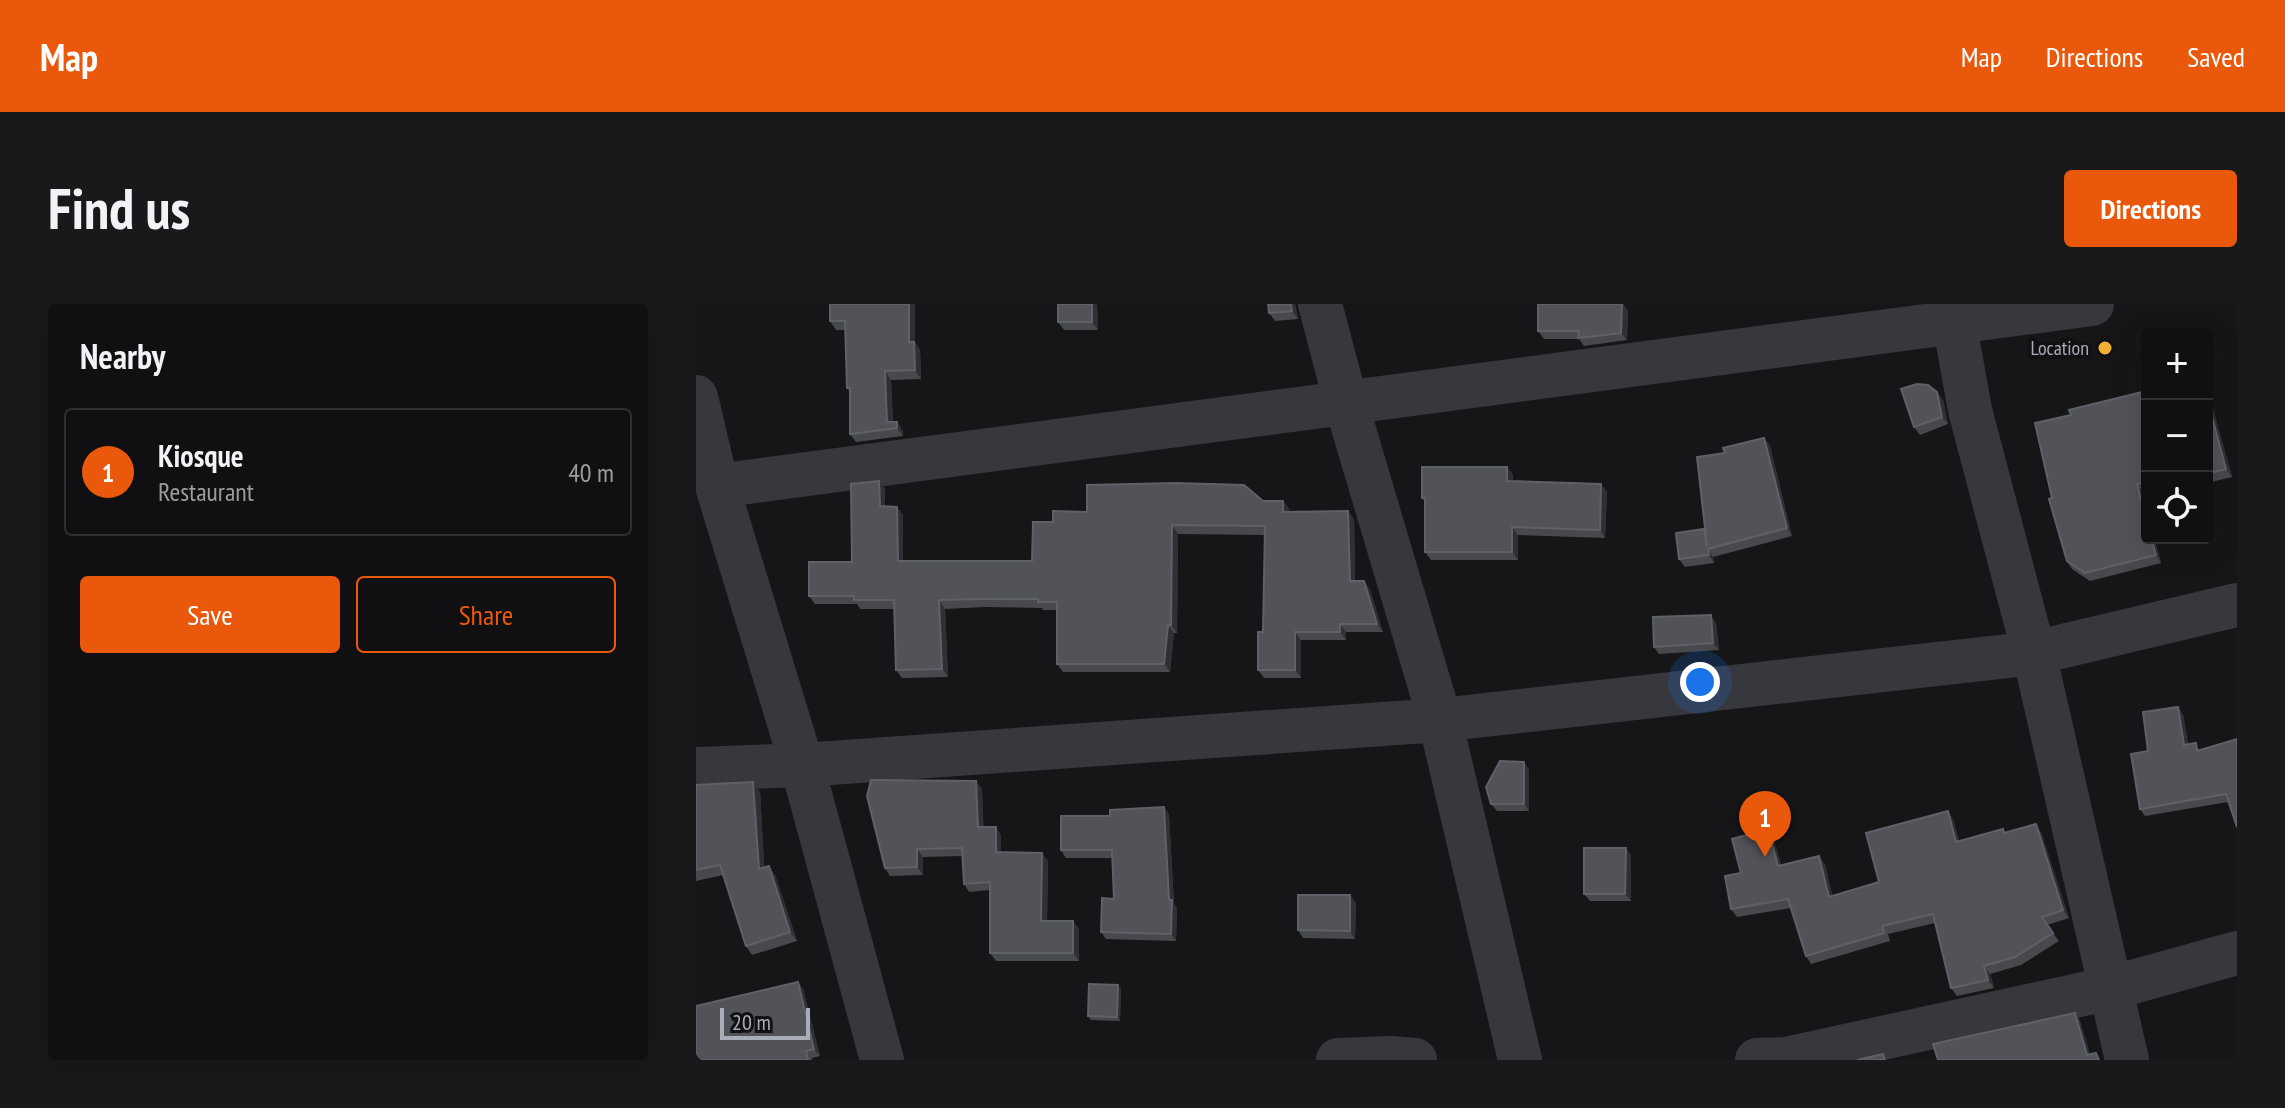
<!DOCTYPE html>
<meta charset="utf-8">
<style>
:root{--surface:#101012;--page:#19191b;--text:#f1f3f6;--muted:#9c9d9f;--line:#303032;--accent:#ea580c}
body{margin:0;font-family:"PT Sans Narrow",sans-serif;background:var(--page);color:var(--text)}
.controls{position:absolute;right:24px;top:24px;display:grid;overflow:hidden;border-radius:8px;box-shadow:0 8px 32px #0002}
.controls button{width:72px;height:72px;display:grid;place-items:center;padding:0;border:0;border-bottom:2px solid var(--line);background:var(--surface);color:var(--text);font:40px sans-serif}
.scale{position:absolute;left:24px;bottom:20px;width:90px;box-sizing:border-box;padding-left:8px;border:4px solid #a8adb8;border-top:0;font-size:22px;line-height:28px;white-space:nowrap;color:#a8adb8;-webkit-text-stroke:6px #111113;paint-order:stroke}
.you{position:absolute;left:1004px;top:378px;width:28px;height:28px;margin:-20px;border:6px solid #fff;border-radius:50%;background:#1a73e8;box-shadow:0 0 0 12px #1a73e833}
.badge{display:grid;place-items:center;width:52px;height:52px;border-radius:50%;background:var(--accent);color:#fff;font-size:26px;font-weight:700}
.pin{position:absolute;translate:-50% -66px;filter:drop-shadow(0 2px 4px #0008)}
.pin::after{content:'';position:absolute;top:42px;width:28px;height:24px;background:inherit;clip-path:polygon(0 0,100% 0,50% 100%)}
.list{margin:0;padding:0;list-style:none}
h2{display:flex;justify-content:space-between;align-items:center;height:104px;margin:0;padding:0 32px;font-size:34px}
h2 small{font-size:26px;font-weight:400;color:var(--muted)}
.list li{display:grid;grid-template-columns:52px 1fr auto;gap:24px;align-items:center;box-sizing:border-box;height:128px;margin:0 16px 16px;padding:0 16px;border:2px solid var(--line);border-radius:8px}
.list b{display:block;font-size:30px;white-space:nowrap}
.list p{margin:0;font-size:26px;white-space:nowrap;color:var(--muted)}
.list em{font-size:26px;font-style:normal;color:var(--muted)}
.actions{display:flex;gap:16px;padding:24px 32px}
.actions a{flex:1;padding:18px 0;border:2px solid var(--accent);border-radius:8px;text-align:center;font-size:28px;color:var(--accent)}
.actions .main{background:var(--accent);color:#fff}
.icon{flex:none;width:44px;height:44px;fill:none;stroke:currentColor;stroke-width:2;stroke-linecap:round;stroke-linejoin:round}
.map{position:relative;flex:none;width:1541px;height:756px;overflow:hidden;border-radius:8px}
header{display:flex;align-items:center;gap:48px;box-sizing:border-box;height:112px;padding:0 40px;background:var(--accent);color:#fff}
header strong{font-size:38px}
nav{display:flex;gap:44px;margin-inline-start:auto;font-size:28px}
.intro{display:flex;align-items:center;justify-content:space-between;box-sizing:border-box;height:192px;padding:0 48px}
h1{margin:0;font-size:56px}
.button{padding:20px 36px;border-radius:8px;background:var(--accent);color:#fff;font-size:28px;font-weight:700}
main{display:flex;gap:48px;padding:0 48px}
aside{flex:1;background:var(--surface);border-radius:8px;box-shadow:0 8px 32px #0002}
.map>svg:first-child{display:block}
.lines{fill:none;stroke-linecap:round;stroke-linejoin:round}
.minor{stroke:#37383d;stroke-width:44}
.wall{fill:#47494d}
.shaded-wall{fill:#2f3033}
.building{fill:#525359;stroke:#5f6168;stroke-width:2}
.poi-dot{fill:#f2b134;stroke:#111113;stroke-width:3}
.labels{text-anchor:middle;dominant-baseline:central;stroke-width:8;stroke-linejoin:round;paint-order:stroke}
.poi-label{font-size:20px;fill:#a8adb8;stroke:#111113;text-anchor:end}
</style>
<header>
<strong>Map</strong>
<nav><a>Map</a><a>Directions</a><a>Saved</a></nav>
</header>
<div class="intro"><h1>Find us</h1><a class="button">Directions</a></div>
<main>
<aside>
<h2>Nearby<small></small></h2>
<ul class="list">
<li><span class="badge">1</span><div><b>Kiosque</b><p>Restaurant</p></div><em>40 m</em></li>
</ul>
<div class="actions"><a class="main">Save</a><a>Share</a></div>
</aside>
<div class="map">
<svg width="1541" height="756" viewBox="0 0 1541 756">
<rect width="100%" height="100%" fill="#161618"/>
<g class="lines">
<!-- minor -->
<path class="minor" d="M624,0L650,99L744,416L824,756
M1255,0L1274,106L1338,349L1431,756
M0,93L21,182L106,461L186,756
M21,182L1396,0
M0,465L106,461L744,416L1338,349L1541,301
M642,756L695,754L719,756
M1061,756L1090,755L1415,684L1541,649"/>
</g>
<!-- wall -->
<path class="wall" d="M219,0V38L224,46L225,75L195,76L197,118H201L207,127V132L160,138L154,130V88L151,84L149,26H140L134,17Z
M401,0L402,26H368L362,18Z
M572,0H599L602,15L579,17L573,9Z
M842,0H927L932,7L931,36L888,42L883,35H848L842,27Z
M1450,87L1451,88V187L1446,188L1465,259L1394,277L1376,265L1371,257L1356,194L1375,111Z
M1511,89L1514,94L1536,173L1511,179Z
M1247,96L1252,120L1224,131L1218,123Z
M1068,134L1074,142L1096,232L1017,253L1018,259L989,263L983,255L1008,225L1029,149Z
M811,163L817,171V177L905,180L911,188L909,234L822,231V256H735L729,248V198L726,194Z
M183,177L189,185V202L201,203L207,211V257H336L357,218L391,208L567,197H587L593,205V208L658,215L659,277H668L674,286L687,328H650V336H605V374H568L562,366L567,328L569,231L482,230L481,329H478L474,368H367L361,360V306H347L346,304L289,303L249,305L252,373L206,374L200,366L198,305H164L161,300H119L113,292L156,258Z
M1020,319L1023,346L963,350L958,343Z
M1487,410L1492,440L1505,446L1541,435V525L1532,498L1449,512L1444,505L1452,447Z
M828,458L833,466V507H801L795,500Z
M0,481L64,488L68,563L79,571L101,637L56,651L50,642L27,571L0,577Z
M286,485L287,523L305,531V548L352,557L351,617L383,625V657H300L294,649V586L273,588L268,580L266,552L227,553V571L194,572L189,564Z
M468,503L473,511L478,600L481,604L480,637L410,635L405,628L418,595L416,554H370L365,546L414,512Z
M1257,515L1263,537L1310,529L1345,528L1373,614L1351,621L1363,637L1325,661L1294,670L1298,684L1261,692L1255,684L1239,619L1192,630L1194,637L1115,660L1110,652L1095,604L1041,613L1035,605L1045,569L1072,525L1077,533L1085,561L1129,560L1136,592L1183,578Z
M930,544L935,552V597H894L888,590Z
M660,599L659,635L607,634L602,626Z
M102,678L107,685L124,752L116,754V756H0Z
M425,685L424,717L395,716L392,712Z"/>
<!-- shaded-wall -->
<path class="shaded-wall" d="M213,0H219V38L224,46L225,75L219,66L213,38Z
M396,0H401L402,26L396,18Z
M595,0H599L602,15L596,7Z
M926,0L932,7L931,36L925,29Z
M189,67L195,76L197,124L191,118Z
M1241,88L1247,96L1252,120L1246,113Z
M1511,89L1514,94L1536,173L1530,165L1511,94Z
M201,118L207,127V132L201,124Z
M1068,134L1074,142L1096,232L1091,224Z
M811,163L817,171V185L811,177Z
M183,177L189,185V211L184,202Z
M905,180L911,188L909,234L904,226Z
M1441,180L1446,188L1451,207V219Z
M587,197L593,205V216L587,208Z
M201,203L207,211V266L202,257Z
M652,207L658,215L659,285L654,277Z
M476,221L482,230L481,329L475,321Z
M816,223L822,231V256L816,248Z
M1455,234H1458L1465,259L1460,251Z
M1012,245L1017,253L1018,259L1013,251Z
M668,277L674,286L687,328L681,320Z
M243,296L249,305L252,373L246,365Z
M1015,311L1020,319L1023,346L1017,339Z
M644,320L650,328V336L644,328Z
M472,321L478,329L474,368L468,360Z
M599,328L605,336V374L599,366Z
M1482,403L1487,410L1493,449L1488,441Z
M828,458L833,466V507L828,500Z
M280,477L286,485L288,531L282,523Z
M57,478L64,488L69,574L63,565Z
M468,503L473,511L478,600L481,604L480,637L475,630Z
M1252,507L1257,515L1266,546L1260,538Z
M1340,520L1345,528L1373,614L1367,606Z
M300,523L305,531V556L300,548Z
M1072,525L1077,533L1087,570L1082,562Z
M930,544L935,552V597L929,590Z
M221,545L227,553V571L221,563Z
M346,549L352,557L351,625L345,617Z
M1123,552L1129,560L1139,601L1133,593Z
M73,562L79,571L101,637L94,628Z
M654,591L660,599L659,635L654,627Z
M377,617L383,625V657L377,649Z
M1288,662L1294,670L1298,684L1292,676Z
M102,678L107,685L124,752L118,745Z
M422,681L425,685L424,717L421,713Z
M1379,709L1384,716L1396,756L1391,751Z"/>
<!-- building -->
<path class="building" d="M134,0H213V38H218L219,66L189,67L191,118H201V124L154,130V84H151L149,17H134Z
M362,0H396V18H362Z
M572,0H595L596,7L573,9Z
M842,0H926L925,29L882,34L883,27H842Z
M1221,80L1232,81L1241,88L1246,113L1218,123L1205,85Z
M1450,87L1451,178L1441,180L1451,219V234H1455L1460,251L1389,269L1371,257L1353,195L1356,194L1339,119L1375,111L1373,106Z
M1511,94L1530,165L1511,170Z
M1068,134L1091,224L1012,245L1013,251L983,255L980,229L1008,225L1011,242L1001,153L1029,149L1027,144Z
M726,163H811V177L905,180L904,226L816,223V248H729V194H726Z
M183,177L184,202L201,203L202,257H336L337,218H357V207L391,208V181L481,179L548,181L567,197H587V208L652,207L654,277H668L681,320H644V328H599V366H562V328H567L569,222L476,221L475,321H472L468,360H361V298H342V295H284L243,296L246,365L200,366L198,296H158V292H113V258H156L155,180Z
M1015,311L1017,339L958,343L957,313Z
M1482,403L1488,441L1500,439L1501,447L1541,435V523L1530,490L1444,505L1435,450L1452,447L1447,408Z
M804,457L828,458V500H795L790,483Z
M175,476L280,477L282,523H300V548L346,549L345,617H377V649H294V578L268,580L266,544L221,545V563L189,564L171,492Z
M57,478L63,565L73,562L94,628L50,642L24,561L0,566V481Z
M468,503L473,596H476L475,630L405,628L406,594L418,595L416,546H365V512H414V506Z
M1252,507L1260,538L1307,525L1308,529L1340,520L1367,606L1346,613L1357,629L1319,653L1288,662L1292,676L1255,684L1237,610L1186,622L1188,629L1110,652L1092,595L1035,605L1029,572L1045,569L1036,535L1072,525L1082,562L1123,552L1133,593L1183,578L1170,529Z
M888,544H930L929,590H888Z
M602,591H654V627L602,626Z
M102,678L118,745L110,747L112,756H0V702Z
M393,680L422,681L421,713L392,712Z
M1379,709L1391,751L1400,749L1403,756H1242L1237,740Z
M1187,750L1189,756H1161Z"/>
<!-- markers -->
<circle class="poi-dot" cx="1409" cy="44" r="8"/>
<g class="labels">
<!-- poi labels -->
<g class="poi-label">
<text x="1393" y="44">Location</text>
</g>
</g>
</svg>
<div class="controls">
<button>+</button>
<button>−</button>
<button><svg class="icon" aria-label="locate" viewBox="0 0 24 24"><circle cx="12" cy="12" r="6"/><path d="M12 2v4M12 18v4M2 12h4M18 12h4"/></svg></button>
</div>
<div class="scale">20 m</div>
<div class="you"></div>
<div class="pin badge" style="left:1069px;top:553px">1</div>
</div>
</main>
